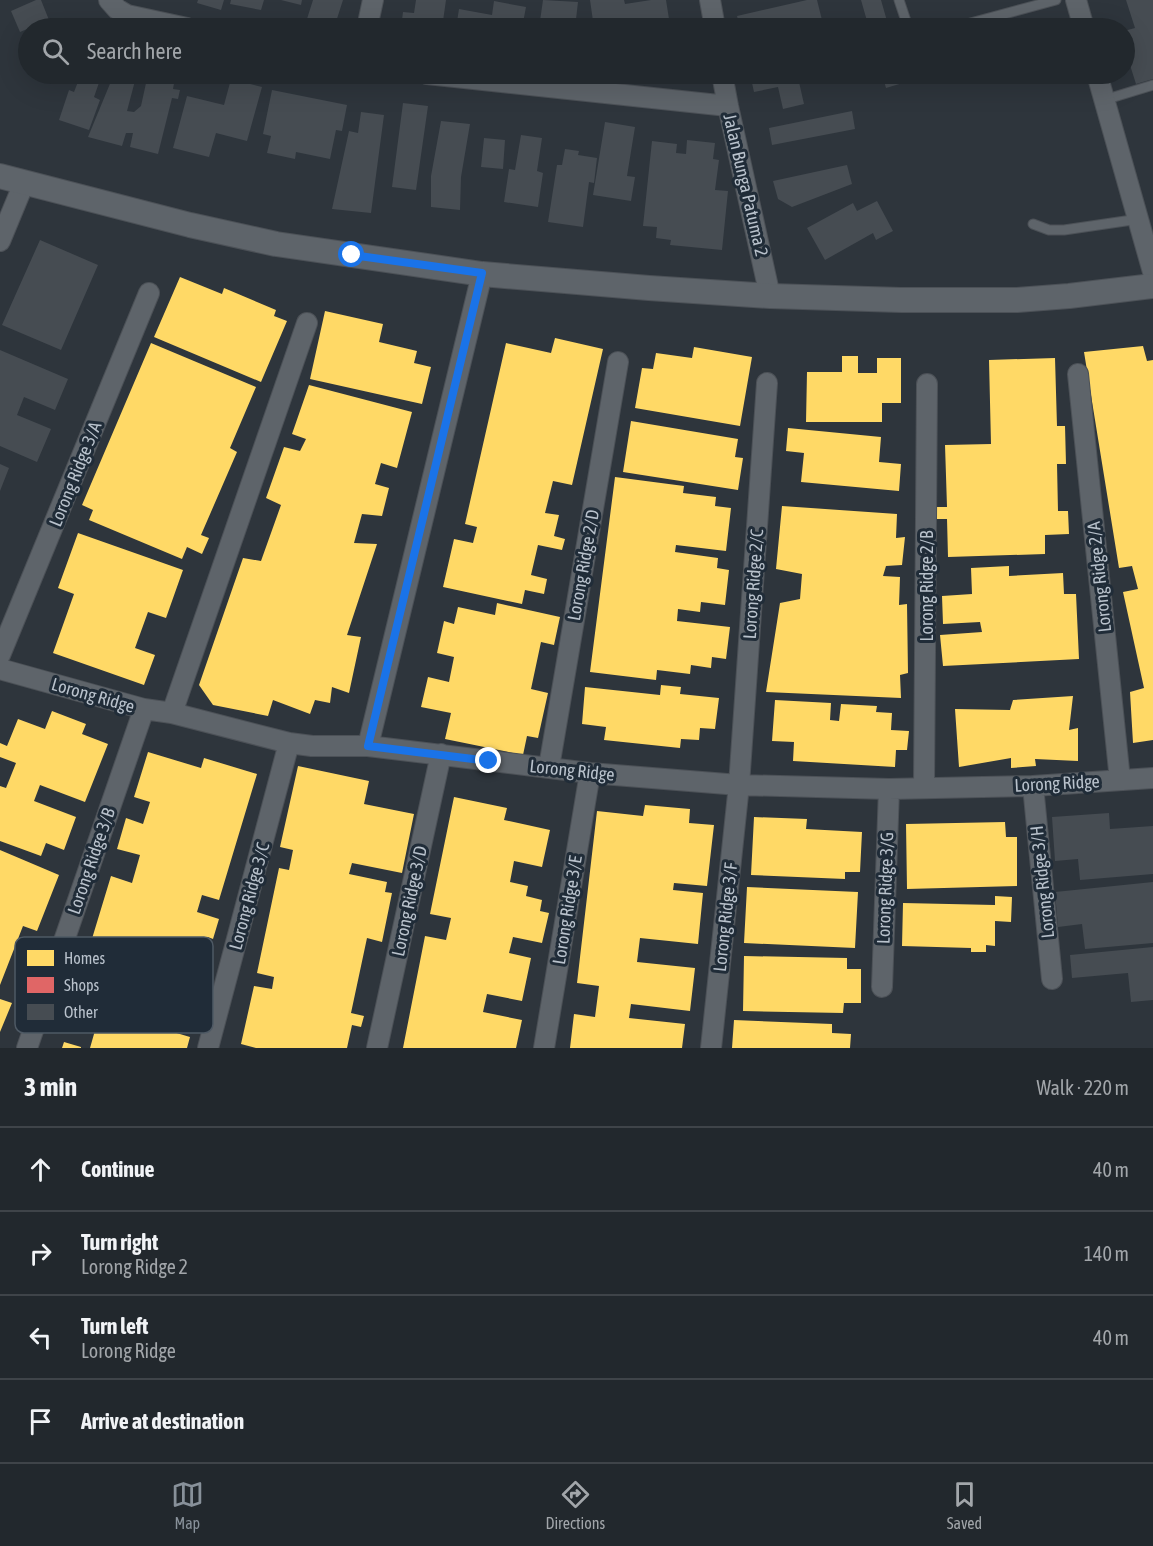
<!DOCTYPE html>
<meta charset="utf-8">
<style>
:root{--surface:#22282d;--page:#2e3439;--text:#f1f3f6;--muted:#a2a6aa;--line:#3f4449;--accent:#88919a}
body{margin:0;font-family:"Asap Condensed",sans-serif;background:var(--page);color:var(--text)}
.stop{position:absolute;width:18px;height:18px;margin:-14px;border:4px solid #1a73e8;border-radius:50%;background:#fff}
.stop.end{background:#1a73e8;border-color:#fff;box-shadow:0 2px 6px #0008}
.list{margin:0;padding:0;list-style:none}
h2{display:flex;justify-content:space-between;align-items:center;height:78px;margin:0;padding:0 24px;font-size:26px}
h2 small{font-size:20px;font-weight:400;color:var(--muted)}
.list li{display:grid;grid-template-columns:39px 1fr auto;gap:18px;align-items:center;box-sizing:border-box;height:84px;padding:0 24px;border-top:2px solid var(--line)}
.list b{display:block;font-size:22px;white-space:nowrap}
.list p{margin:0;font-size:20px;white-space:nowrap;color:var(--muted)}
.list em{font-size:20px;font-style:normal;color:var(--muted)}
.icon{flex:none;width:33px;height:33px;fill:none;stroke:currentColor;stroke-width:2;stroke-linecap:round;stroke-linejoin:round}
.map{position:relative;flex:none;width:1153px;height:1048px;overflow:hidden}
.search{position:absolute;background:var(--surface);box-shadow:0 6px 24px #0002;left:18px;right:18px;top:18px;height:66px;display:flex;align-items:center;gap:15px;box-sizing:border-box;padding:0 21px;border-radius:33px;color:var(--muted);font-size:22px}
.sheet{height:414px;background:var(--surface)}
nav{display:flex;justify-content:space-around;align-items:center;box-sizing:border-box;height:84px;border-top:2px solid var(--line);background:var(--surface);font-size:16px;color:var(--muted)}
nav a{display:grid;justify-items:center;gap:3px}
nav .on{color:var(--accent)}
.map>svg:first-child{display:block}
.homes{fill:#ffd966}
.shops{fill:#e06666}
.building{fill:#464c52}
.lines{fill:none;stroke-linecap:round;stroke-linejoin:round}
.service-casing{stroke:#4c5157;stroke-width:11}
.minor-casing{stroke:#4c5157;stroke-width:22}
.tertiary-casing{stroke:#4c5157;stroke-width:26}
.service{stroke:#5e646a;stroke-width:9}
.minor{stroke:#5e646a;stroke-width:20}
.tertiary{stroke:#5e646a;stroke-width:24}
.route{stroke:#1a73e8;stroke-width:8}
.labels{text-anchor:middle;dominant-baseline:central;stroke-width:6;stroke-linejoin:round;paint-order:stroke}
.street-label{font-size:18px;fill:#b9c2cc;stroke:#202c38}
.key{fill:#202c38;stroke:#4e5964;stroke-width:1.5}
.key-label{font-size:16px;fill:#b9c2cc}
</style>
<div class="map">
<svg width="1153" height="1048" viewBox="0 0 1153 1048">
<rect width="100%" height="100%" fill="#2e353c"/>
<!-- homes -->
<path class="homes" d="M180,277L222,294L224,288L276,310L274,316L287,321L261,382L154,337Z
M325,311L383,324L379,342L417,351L414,363L431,367L422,404L310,379Z
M555,338L603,349L572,485L553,481L545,513L559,515L554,536L565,539L562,550L538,545L531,575L547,579L544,594L525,590L522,604L443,587L454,539L473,543L477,527L465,524L506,343L551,353Z
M151,343L256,387L230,448L237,452L201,535L209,538L202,554L187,547L182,559L89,520L93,510L82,505Z
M1143,346L1147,361L1153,360V740L1133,743L1130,692L1144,688L1123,592L1138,589L1132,566L1119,568L1084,352Z
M694,347L752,357L740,426L635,408L642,368L653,369L656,353L692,358Z
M842,356H858V373H877V358H901V403H882V422H806L807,372H842Z
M1055,358L1057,426H1065L1066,464H1057L1058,511H1068L1069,534L1045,535V554L948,557L947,519H937L936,507H947L945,445L991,444L989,360Z
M309,385L412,412L397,468L381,463L375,484L389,488L382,516L362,514L354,543L377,544L347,635L361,637L349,693L332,687L330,703L315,700L310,714L273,700L268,716L213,705L199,685L243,558L261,561L281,505L266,498L284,447L300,451L306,439L292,434Z
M631,421L738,439L735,457L743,458L738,490L623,472Z
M788,428L881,437L879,462L901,464L899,491L801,482L804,453L786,451Z
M615,477L684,486L683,493L716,497L715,506L731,508L726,551L676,545L675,552L718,558L717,568L729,570L725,605L701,602L700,612L678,609L677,621L730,627L726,659L712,657L711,668L691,665L690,674L657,670L656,680L590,672Z
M782,506L897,514L896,538L905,537L902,565L886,566L883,576L900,577L899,605L907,604L908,673L900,675L901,698L766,692L780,603L800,599L802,574L776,569Z
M78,533L183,570L166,618L148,612L135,648L155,655L144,685L53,653L74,594L58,588Z
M1009,566V576L1063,573L1064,594H1076L1079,659L943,666L940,635L982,632L980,622L943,624L942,596L972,594L971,568Z
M497,603L560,617L554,645L541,642L531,689L548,693L538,738L527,736L523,755L445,739L451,713L421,707L428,677L449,682L454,657L437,653L444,621L454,624L458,607L495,615Z
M661,685L681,687L680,694L719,698L715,729L700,728L699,740L681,739L680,748L604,740L606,727L582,724L585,687L660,695Z
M1073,696L1069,730L1078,728V761L1035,759L1036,766L1011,768V758L959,767L955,709L1010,710L1013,700Z
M775,700L831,703L830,720L839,721L841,704L877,706L876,712L892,713L891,730L909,731L907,750H896L895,767L793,761L794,742L772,741Z
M52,711L86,724L82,734L108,744L85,802L40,785L34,801L76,817L64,850L46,843L41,856L0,841V786L6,788L16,763L0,757V743L7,746L18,719L45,729Z
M148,752L201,768L204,758L257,774L219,900L202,895L197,912L219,919L213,939L208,937L203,954L172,945L168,957L201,967L194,991L204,995L194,1026L133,1008L129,1019L190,1037L187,1048H90L102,1006L74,998L111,876L132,883L140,855L117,849L126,818L143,824L150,802L134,797Z
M298,766L369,781L364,804L414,814L402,873L352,863L349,874L387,882L385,892L392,893L382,942L367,938L351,1013L364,1016L361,1027L352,1025L347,1048H256L241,1044L254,986L272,989L274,977L257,973L279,868L289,870L293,850L280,847Z
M454,797L507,808L504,820L550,830L542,867L514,861L510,882L528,886L526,896L542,900L540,911L549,913L542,943L513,937L509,953L531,958L522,1001L487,994L483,1012L522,1020L516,1048H403L425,936L446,940L451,918L430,914Z
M645,805L690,809L689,823L714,825L707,886L674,883L673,890L703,893L698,944L640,938L637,962L695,968L690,1011L631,1004L629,1018L685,1024L682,1048H570L574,1014L595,1017L599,986L577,983L597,811L643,816Z
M754,817L807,819L806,829L862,832L860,872H845V879L751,875Z
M1005,822L1006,837H1017V886L907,889L906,824Z
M0,850L59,875L37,931L23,926L0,985Z
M747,887L858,892L855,948L744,943Z
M995,896L1012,897L1011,922L995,921V946L986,945V952H971V948L902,946L903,903L995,905Z
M744,956L847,958V969H861V1003H844L843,1013L743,1011Z
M0,999L12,1003L0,1032Z
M734,1020L832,1024V1033L851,1034L850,1048H732Z
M64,1042L81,1047V1048H62Z"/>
<!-- shops -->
<path class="shops" d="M1146,0H1153V20H1152Z"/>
<!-- building -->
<path class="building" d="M36,0H41L49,20L20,32L11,11Z
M198,0H224L221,10L197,3Z
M231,0H264L261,10L230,4Z
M281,0H302L301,5Z
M313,0H343L334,28H328L306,22Z
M416,0H446L442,28H401L403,12L414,13Z
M543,0L578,2L575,28H530L531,20L540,21Z
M590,0H624L625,4L651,0H666L669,19L610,28H594Z
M807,0H817L824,28H740L737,16Z
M861,0H881L889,28H869Z
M1126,0H1153V79L1136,84L1124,46V31L1135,28Z
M494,1L526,7L522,28H456L459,9L492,15Z
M81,74H102L94,97L100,100L89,130L59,120L69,90L74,92Z
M114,74H128L136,77L127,111L134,112L141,106L148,74H155L175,78L173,89L180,90L178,99L172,98L158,154L130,147L133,133H126L122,146L88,137Z
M641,74H670V75L643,80Z
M750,74H822L823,77L799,82L804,104L783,109L778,87L754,92Z
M882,74H933L886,88Z
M231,79L262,87L247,141L216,133L209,157L173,148L187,96L224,105Z
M272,90L347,105L342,131L336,130L330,159L296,152L295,159L267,153L271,136L263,134Z
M403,103L428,106L416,190L392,187Z
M852,111L855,129L772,145L769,128Z
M361,112L384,115L371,213L332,209L349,131L358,133Z
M441,121L470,124L461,177L460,210L431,207V176Z
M605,122L635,127L627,176L635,177L631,201L593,195Z
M521,135L542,138L537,171L543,173L538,207L504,202L509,169L515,170Z
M484,138L505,140L503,169L481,167Z
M687,140L715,143L713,159L719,160L715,190L728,191L722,250L670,245L671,240L656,238L657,227L643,226L652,141L677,144L676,153L686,154Z
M565,149L579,151L578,155L597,158L594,183L589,182L583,227L548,222L557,165H562Z
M847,165L852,184L792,207L778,199L773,181Z
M877,201L893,231L876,240L873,233L825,260L807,228L853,203L857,211Z
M40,240L98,265L61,350L2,325Z
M0,350L68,379L55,410L24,397L17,415L51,429L37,462L0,446Z
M0,464L9,468L0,491Z
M1109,813L1110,829L1153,826V874L1080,880L1078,859L1055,861L1052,817Z
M1153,882V943L1085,949L1082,924L1058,927L1055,892Z
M1153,947V1000L1131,1002L1128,973L1072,978L1070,955Z"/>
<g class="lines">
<defs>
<path id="service" d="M899,0L907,24L911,28
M952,28L1056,0
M1104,100L1153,85
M1033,224L1049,230H1064L1139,219"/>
<path id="minor" d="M109,0L117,9L127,15L187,28
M710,0L715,28
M1076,0L1084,28
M367,28L373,0
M427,74L728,106
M722,74L728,106L770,296
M1097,74L1153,272
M0,241L24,183
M1078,374L1120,780
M0,655L149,293
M0,669L144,709L172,713L289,743L312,746H368L590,773L739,785L889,789L1033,786L1153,778
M172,713L307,323
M368,746L482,274
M549,767L618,362
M1033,786L1052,979
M924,787L927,384
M882,987L889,789
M27,1048L144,709
M208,1048L289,743
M377,1048L441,754
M544,1048L590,773
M711,1048L739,785L767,383"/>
<path id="tertiary" d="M0,176L190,225L276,244L482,274L649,288L770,296L901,300H1017L1069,296L1153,286"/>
</defs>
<!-- service casing -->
<use href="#service" class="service-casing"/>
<!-- minor casing -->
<use href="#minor" class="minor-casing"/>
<!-- tertiary casing -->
<use href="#tertiary" class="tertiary-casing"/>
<!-- service -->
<use href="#service" class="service"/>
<!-- minor -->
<use href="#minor" class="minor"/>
<!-- tertiary -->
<use href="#tertiary" class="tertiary"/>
</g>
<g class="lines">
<!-- route -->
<path class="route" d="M352,255L482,273L368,746L489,761"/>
</g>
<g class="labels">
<!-- street labels -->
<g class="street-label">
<text transform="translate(746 185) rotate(77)">Jalan Bunga Patuma 2</text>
<text transform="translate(75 474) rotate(-68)">Lorong Ridge 3/A</text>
<text transform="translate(583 565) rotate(-80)">Lorong Ridge 2/D</text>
<text transform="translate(1099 577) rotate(-96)">Lorong Ridge 2/A</text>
<text transform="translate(753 584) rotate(-86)">Lorong Ridge 2/C</text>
<text transform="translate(926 586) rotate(-90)">Lorong Ridge 2/B</text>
<text transform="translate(93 695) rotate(16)">Lorong Ridge</text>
<text transform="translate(572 770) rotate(6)">Lorong Ridge</text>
<text transform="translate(1057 783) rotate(-3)">Lorong Ridge</text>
<text transform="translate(91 861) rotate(-71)">Lorong Ridge 3/B</text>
<text transform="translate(1042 882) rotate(-96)">Lorong Ridge 3/H</text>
<text transform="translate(885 888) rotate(-88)">Lorong Ridge 3/G</text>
<text transform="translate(249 896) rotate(-75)">Lorong Ridge 3/C</text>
<text transform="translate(409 901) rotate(-78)">Lorong Ridge 3/D</text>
<text transform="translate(567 910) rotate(-81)">Lorong Ridge 3/E</text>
<text transform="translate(725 917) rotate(-84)">Lorong Ridge 3/F</text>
</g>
</g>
<!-- legend -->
<rect x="15" y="937" width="198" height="96" rx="9" class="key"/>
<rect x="27" y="950" width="27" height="16" fill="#ffd966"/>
<rect x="27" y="977" width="27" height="16" fill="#e06666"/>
<rect x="27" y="1004" width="27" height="16" fill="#464c52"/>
<g class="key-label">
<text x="64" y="964">Homes</text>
<text x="64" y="991">Shops</text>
<text x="64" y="1018">Other</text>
</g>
</svg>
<div class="stop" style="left:352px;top:255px"></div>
<div class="stop end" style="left:489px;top:761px"></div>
<div class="search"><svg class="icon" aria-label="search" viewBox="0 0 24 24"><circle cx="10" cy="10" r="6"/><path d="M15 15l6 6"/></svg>Search here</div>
</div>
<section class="sheet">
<h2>3 min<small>Walk · 220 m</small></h2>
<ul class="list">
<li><svg class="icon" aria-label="ahead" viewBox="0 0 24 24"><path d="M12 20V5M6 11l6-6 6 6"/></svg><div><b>Continue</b></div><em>40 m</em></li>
<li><svg class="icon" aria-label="right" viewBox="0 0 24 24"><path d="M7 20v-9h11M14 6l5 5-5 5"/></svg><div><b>Turn right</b><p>Lorong Ridge 2</p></div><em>140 m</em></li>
<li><svg class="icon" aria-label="left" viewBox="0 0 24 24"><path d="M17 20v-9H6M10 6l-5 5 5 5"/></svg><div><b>Turn left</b><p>Lorong Ridge</p></div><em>40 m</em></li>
<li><svg class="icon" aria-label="arrive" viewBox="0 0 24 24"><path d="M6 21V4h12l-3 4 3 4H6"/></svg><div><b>Arrive at destination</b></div></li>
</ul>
</section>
<nav>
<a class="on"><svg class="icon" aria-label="map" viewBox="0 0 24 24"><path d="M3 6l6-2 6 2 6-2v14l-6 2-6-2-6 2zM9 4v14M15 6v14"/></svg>Map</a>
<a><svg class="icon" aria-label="directions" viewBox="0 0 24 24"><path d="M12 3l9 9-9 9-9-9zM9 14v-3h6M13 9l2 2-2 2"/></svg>Directions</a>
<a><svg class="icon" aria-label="saved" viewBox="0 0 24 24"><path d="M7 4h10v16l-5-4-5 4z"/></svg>Saved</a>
</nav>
